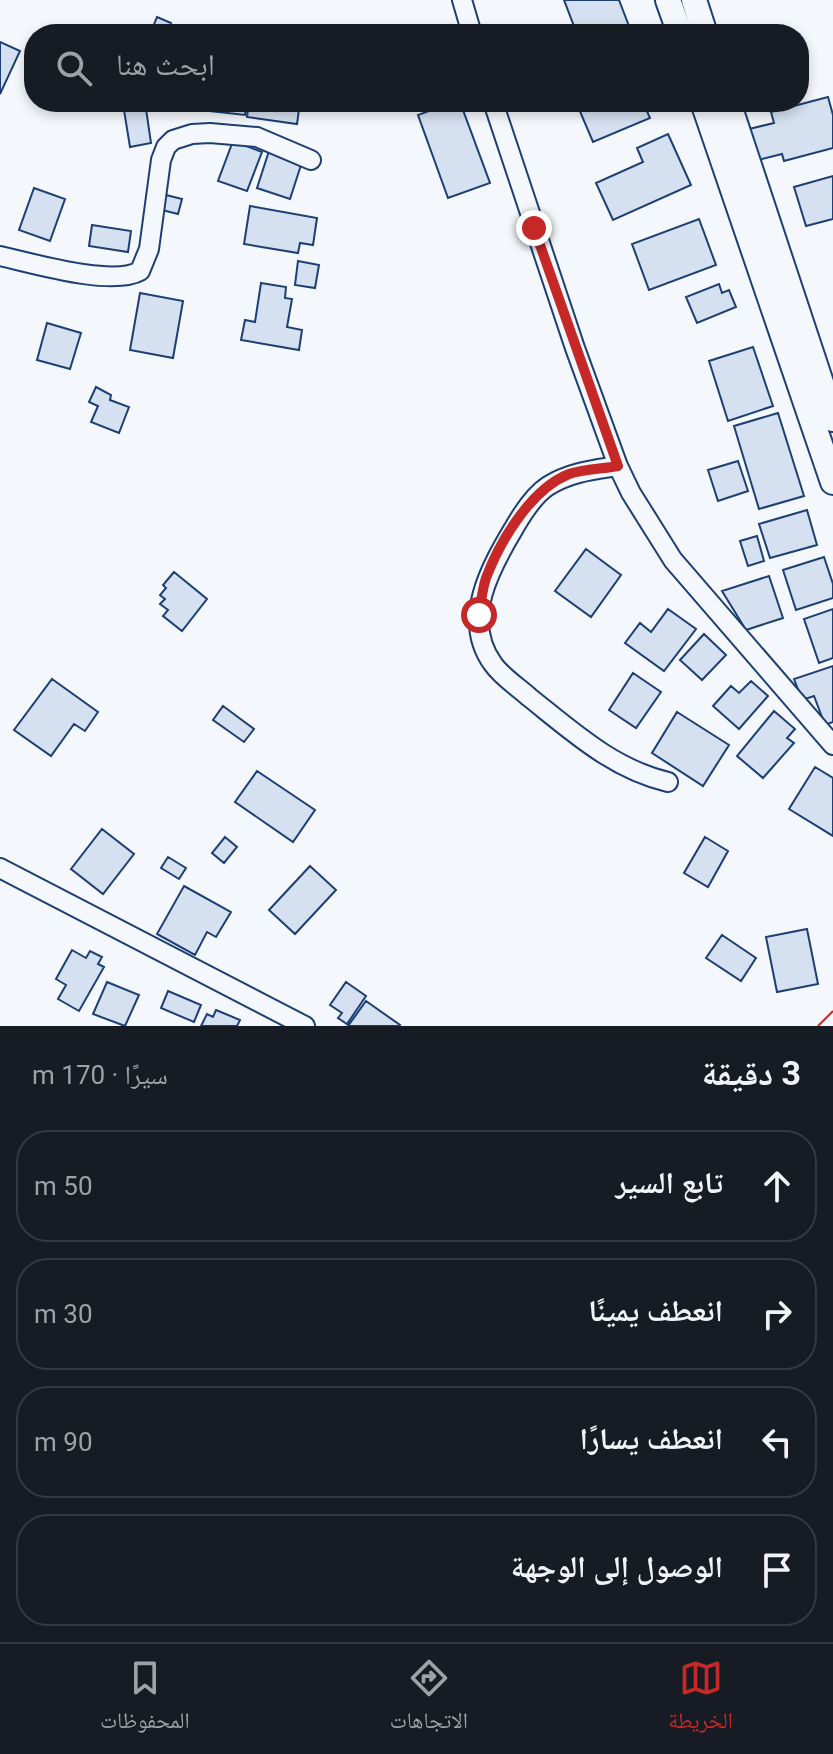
<!DOCTYPE html>
<html lang="ar">
<meta charset="utf-8">
<style>
:root{--surface:#171b24;--page:#20242c;--text:#f1f3f6;--muted:#9ea1a6;--line:#363941;--accent:#c62828}
body{margin:0;font-family:Roboto,"Noto Naskh Arabic",sans-serif;background:var(--page);color:var(--text);direction:rtl}
.stop{position:absolute;width:24px;height:24px;margin:-18px;border:6px solid #c62828;border-radius:50%;background:#fff}
.stop.end{background:#c62828;border-color:#fff;box-shadow:0 2px 8px #0008}
.list{margin:0;padding:0;list-style:none}
h2{display:flex;justify-content:space-between;align-items:center;height:104px;margin:0;padding:0 32px;font-size:34px}
h2 small{font-size:26px;font-weight:400;color:var(--muted)}
.list li{display:grid;grid-template-columns:52px 1fr auto;gap:24px;align-items:center;box-sizing:border-box;height:112px;margin:0 16px 16px;padding:0 16px;border:2px solid var(--line);border-radius:32px}
.list b{display:block;font-size:30px;white-space:nowrap}
.list em{font-size:26px;font-style:normal;color:var(--muted)}
.icon{flex:none;width:44px;height:44px;fill:none;stroke:currentColor;stroke-width:2;stroke-linecap:round;stroke-linejoin:round}
.map{position:relative;flex:none;width:833px;height:1026px;overflow:hidden;direction:ltr}
.search{position:absolute;background:var(--surface);box-shadow:0 4px 12px #0003;left:24px;right:24px;top:24px;height:88px;display:flex;align-items:center;gap:20px;box-sizing:border-box;padding:0 28px;border-radius:32px;color:var(--muted);font-size:30px}
.sheet{height:616px;background:var(--surface)}
nav{display:flex;justify-content:space-around;align-items:center;box-sizing:border-box;height:112px;border-top:2px solid var(--line);background:var(--surface);font-size:22px;color:var(--muted)}
nav a{display:grid;justify-items:center;gap:4px}
nav .on{color:var(--accent)}
.map>svg:first-child{display:block}
.building{fill:#d5e0f0;stroke:#1d3f73;stroke-width:2}
.lines{fill:none;stroke-linecap:round;stroke-linejoin:round}
.street-casing{stroke:#1d3f73;stroke-width:22}
.secondary-casing{stroke:#1d3f73;stroke-width:28}
.street{stroke:#f4f7fb;stroke-width:18}
.secondary{stroke:#f4f7fb;stroke-width:24}
.power{stroke:#c62828;stroke-width:2;stroke-dasharray:28 6 4 6;stroke-linecap:butt}
.route{stroke:#c62828;stroke-width:10}
</style>
<div class="map">
<svg width="833" height="1026" viewBox="0 0 833 1026">
<rect width="100%" height="100%" fill="#f4f7fb"/>
<!-- building -->
<path class="building" d="M564,0H619L632,34H577Z
M157,17L171,23L166,34H150Z
M0,42L20,51L0,94Z
M828,97L833,115V148L784,161L782,154L758,160L749,129L774,123L771,112Z
M145,102L151,143L130,147L123,104Z
M202,102H247L245,115L201,110Z
M249,102H300L297,124L247,117Z
M453,102H460L490,183L448,198L418,115Z
M576,102H643L650,118L593,142Z
M668,134L691,185L613,220L596,183L643,162L637,148Z
M233,141L262,152L247,191L218,181Z
M269,151L302,162L290,199L257,188Z
M833,176V219L806,226L794,187Z
M34,188L65,199L50,241L19,230Z
M162,194L182,199L178,214L158,209Z
M250,206L317,218L313,245L300,243L298,253L244,244Z
M699,219L716,265L649,290L632,244Z
M92,225L131,231L128,252L89,246Z
M298,261L319,265L315,288L295,285Z
M261,283L286,287L285,298L292,299L287,327L302,330L299,350L241,340L245,320L255,322Z
M719,284L722,293L729,290L736,307L697,323L686,297Z
M140,293L183,301L173,358L130,350Z
M47,323L81,333L70,369L37,360Z
M753,347L773,406L728,421L709,361Z
M96,387L111,395L110,400L129,407L119,433L91,422L98,406L89,402Z
M778,413L804,496L759,509L734,426Z
M738,461L748,491L718,501L708,470Z
M807,510L817,545L770,558L759,524Z
M757,536L764,561L748,566L740,541Z
M586,549L621,575L591,617L555,591Z
M824,557L833,584V598L796,610L783,570Z
M174,572L207,599L182,631L163,616L168,610L160,604L165,599L160,595L166,588L163,585Z
M769,576L783,618L746,630L722,591Z
M668,609L696,629L664,671L625,643L640,623L651,632Z
M833,609V658L819,663L804,619Z
M704,634L726,655L702,680L680,660Z
M833,666V722L825,725L814,696L802,700L794,679Z
M633,673L661,692L636,728L609,710Z
M52,679L98,712L85,731L74,724L51,756L14,730Z
M751,681L768,696L739,729L713,706L731,686L739,693Z
M223,706L254,729L244,742L213,720Z
M774,711L795,729L787,738L794,743L763,778L737,756Z
M677,712L729,745L703,786L652,753Z
M815,767L833,778V836L789,809Z
M257,771L315,810L293,842L235,802Z
M102,829L134,854L103,894L71,869Z
M225,837L237,847L224,863L212,853Z
M705,837L728,851L708,887L684,873Z
M168,857L186,868L179,879L161,868Z
M310,866L336,890L295,934L269,910Z
M184,886L231,912L216,937L207,932L195,955L157,934Z
M807,929L818,984L777,992L766,937Z
M722,935L756,958L741,981L706,958Z
M72,950L86,958L90,951L102,957L98,964L104,967L79,1011L58,999L66,985L56,979Z
M107,982L139,995L125,1026L93,1014Z
M346,982L366,996L347,1024L338,1018L342,1013L330,1005Z
M168,991L201,1005L194,1022L161,1008Z
M366,1001L400,1025L399,1026H348Z
M216,1010L240,1020L237,1026H201L207,1014L213,1017Z"/>
<g class="lines">
<defs>
<path id="street" d="M462,0L472,34
M493,102L575,348L618,466L631,493L673,560L833,745
M0,256C32,263 112,287 140,271L149,249L161,160L166,147L173,140L192,134L210,133L257,137L311,160
M618,466C593,470 570,472 548,486C534,495 522,514 514,528C490,568 461,620 493,664C502,677 518,687 529,697C573,732 613,769 668,782
M0,868L305,1026"/>
<path id="secondary" d="M668,0L680,34
M694,0L705,34
M703,102L833,482
M728,102L833,419"/>
</defs>
<!-- street casing -->
<use href="#street" class="street-casing"/>
<!-- secondary casing -->
<use href="#secondary" class="secondary-casing"/>
<!-- street -->
<use href="#street" class="street"/>
<!-- secondary -->
<use href="#secondary" class="secondary"/>
<!-- power -->
<path class="power" d="M818,1026L833,1011"/>
</g>
<g class="lines">
<!-- route -->
<path class="route" d="M479,615C481,603 482,590 486,578C500,541 531,489 569,474C583,469 602,469 618,466L534,228"/>
</g>
</svg>
<div class="stop" style="left:479px;top:615px"></div>
<div class="stop end" style="left:534px;top:228px"></div>
<div class="search"><svg class="icon" aria-label="search" viewBox="0 0 24 24"><circle cx="10" cy="10" r="6"/><path d="M15 15l6 6"/></svg>ابحث هنا</div>
</div>
<section class="sheet">
<h2>3 دقيقة<small>سيرًا · 170 m</small></h2>
<ul class="list">
<li><svg class="icon" aria-label="ahead" viewBox="0 0 24 24"><path d="M12 20V5M6 11l6-6 6 6"/></svg><div><b>تابع السير</b></div><em>50 m</em></li>
<li><svg class="icon" aria-label="right" viewBox="0 0 24 24"><path d="M7 20v-9h11M14 6l5 5-5 5"/></svg><div><b>انعطف يمينًا</b></div><em>30 m</em></li>
<li><svg class="icon" aria-label="left" viewBox="0 0 24 24"><path d="M17 20v-9H6M10 6l-5 5 5 5"/></svg><div><b>انعطف يسارًا</b></div><em>90 m</em></li>
<li><svg class="icon" aria-label="arrive" viewBox="0 0 24 24"><path d="M6 21V4h12l-3 4 3 4H6"/></svg><div><b>الوصول إلى الوجهة</b></div></li>
</ul>
</section>
<nav>
<a class="on"><svg class="icon" aria-label="map" viewBox="0 0 24 24"><path d="M3 6l6-2 6 2 6-2v14l-6 2-6-2-6 2zM9 4v14M15 6v14"/></svg>الخريطة</a>
<a><svg class="icon" aria-label="directions" viewBox="0 0 24 24"><path d="M12 3l9 9-9 9-9-9zM9 14v-3h6M13 9l2 2-2 2"/></svg>الاتجاهات</a>
<a><svg class="icon" aria-label="saved" viewBox="0 0 24 24"><path d="M7 4h10v16l-5-4-5 4z"/></svg>المحفوظات</a>
</nav>
